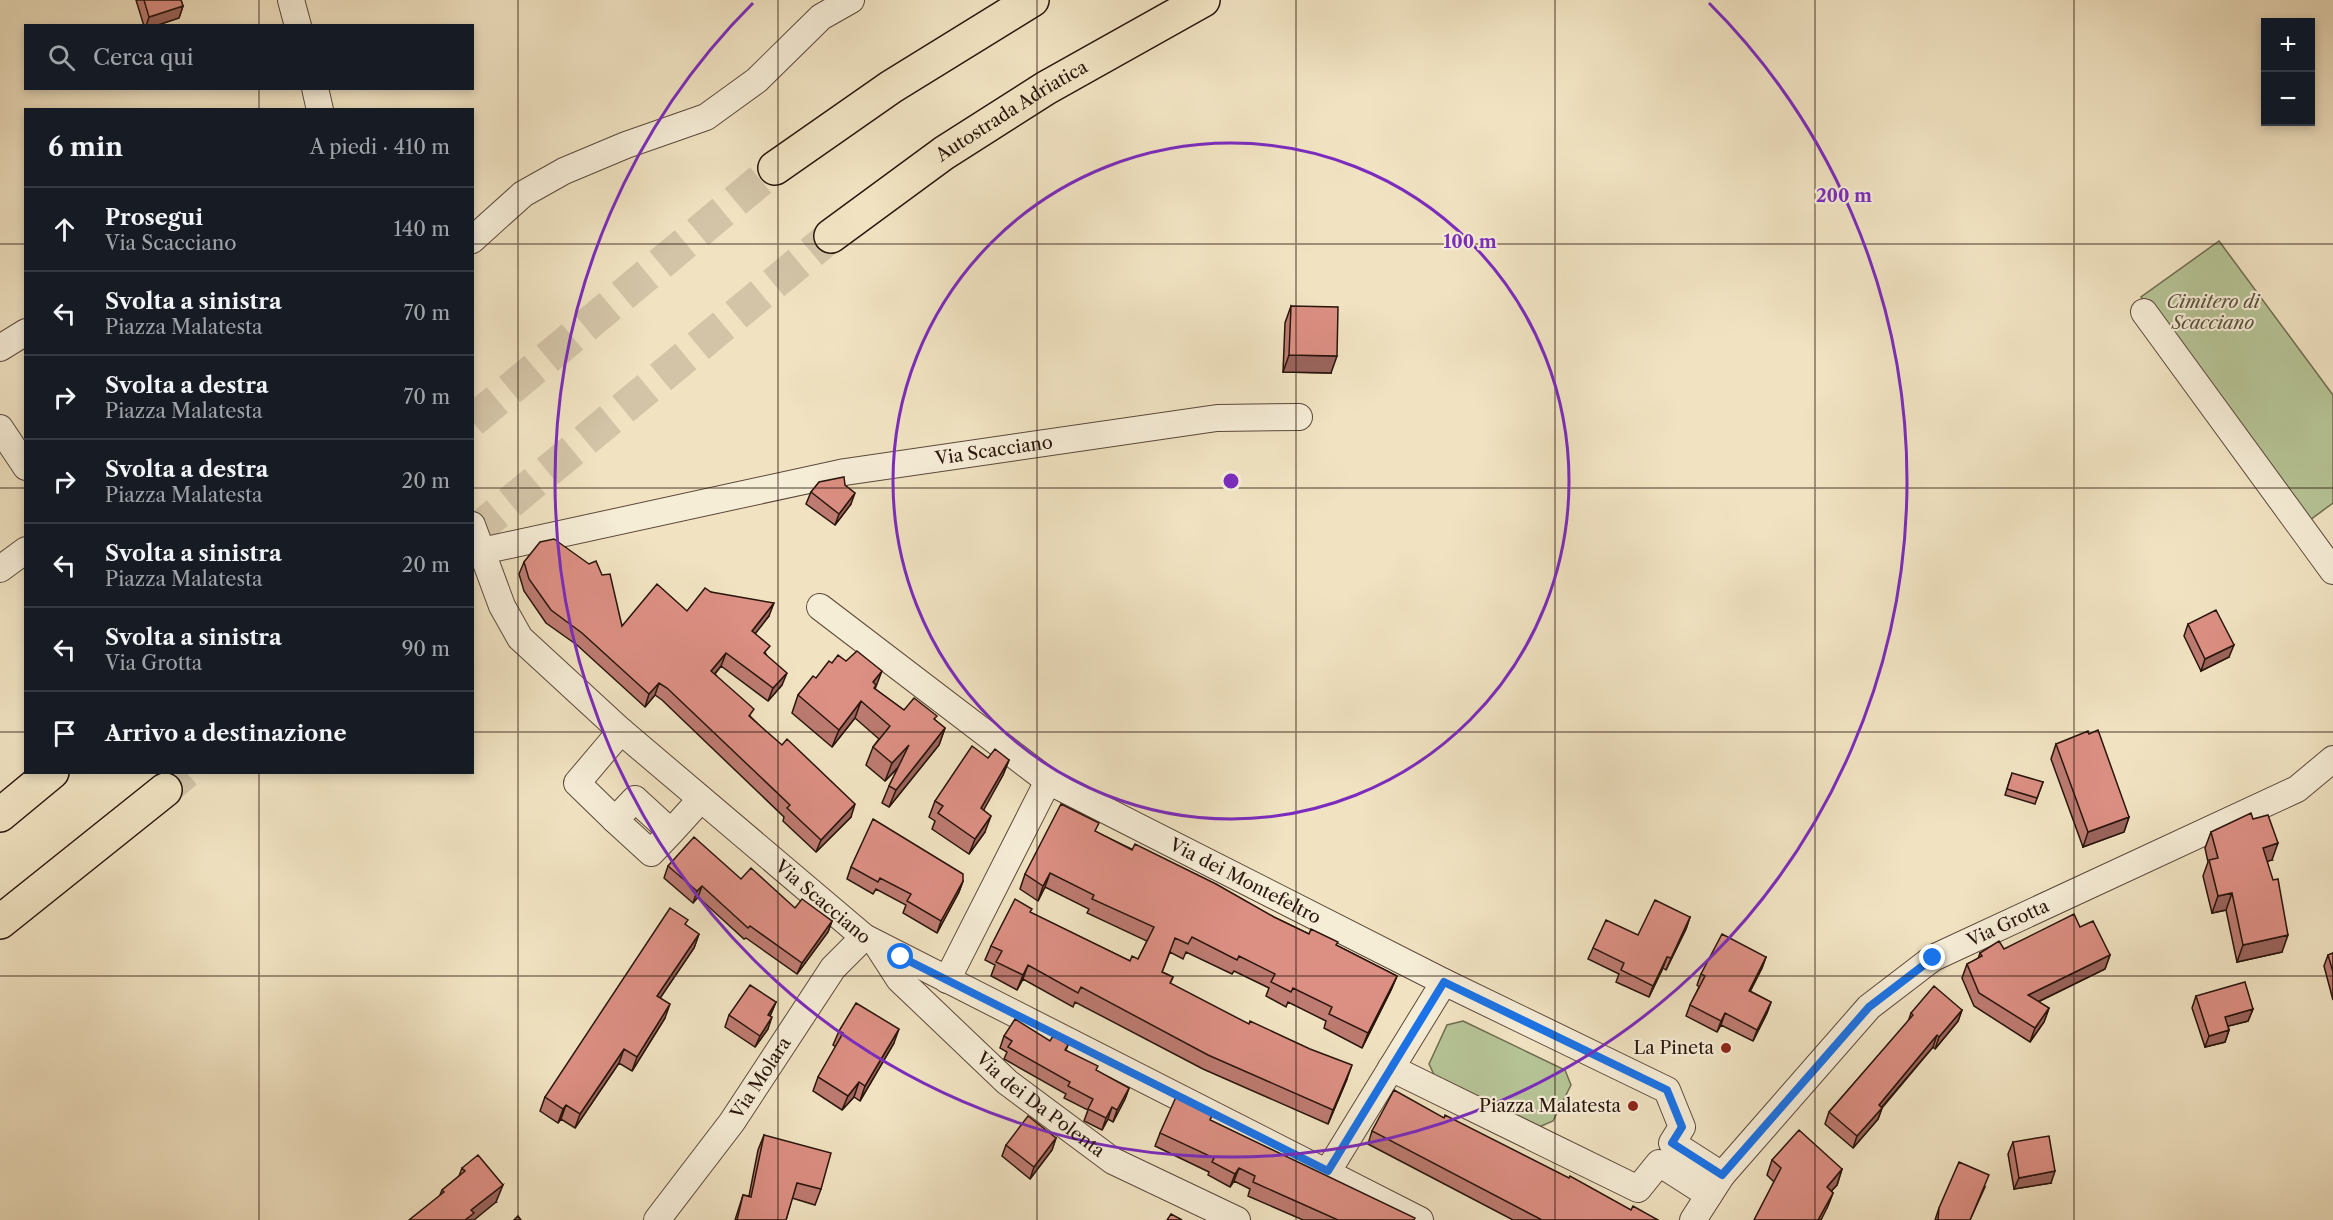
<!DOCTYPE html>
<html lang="it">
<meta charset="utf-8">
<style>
:root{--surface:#171b24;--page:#242831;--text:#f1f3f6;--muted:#9ea1a6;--line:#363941}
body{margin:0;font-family:"Libre Caslon Text",serif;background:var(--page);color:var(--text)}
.controls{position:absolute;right:18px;top:18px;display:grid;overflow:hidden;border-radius:0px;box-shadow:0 3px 9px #0003}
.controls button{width:54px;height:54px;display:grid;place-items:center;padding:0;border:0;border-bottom:2px solid var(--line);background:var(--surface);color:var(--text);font:30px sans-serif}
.stop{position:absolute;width:18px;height:18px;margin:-14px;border:4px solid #1a73e8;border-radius:50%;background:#fff}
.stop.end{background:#1a73e8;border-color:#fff;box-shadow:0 2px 6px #0008}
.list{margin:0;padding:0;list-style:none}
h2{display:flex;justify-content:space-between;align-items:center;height:78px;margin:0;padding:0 24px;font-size:26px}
h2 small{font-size:20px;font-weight:400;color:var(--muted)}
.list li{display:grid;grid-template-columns:39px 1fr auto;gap:18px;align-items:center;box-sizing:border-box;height:84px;padding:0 24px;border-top:2px solid var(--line)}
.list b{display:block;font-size:22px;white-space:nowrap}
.list p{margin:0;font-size:20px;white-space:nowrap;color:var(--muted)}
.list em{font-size:20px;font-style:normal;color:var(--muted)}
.icon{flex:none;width:33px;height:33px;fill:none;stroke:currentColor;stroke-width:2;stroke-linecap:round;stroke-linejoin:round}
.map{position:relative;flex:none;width:2333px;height:1220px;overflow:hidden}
.search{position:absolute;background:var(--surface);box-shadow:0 3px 9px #0003;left:24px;top:24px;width:450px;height:66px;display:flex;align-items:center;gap:15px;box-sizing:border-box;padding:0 21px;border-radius:0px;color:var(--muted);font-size:22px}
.panel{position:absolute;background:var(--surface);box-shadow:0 3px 9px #0003;left:24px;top:108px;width:450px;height:666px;border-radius:0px}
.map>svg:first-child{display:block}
.green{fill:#b6c496;stroke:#706c51;stroke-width:1.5}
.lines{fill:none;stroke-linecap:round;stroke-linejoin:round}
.highway-tunnel{stroke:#d3c4a7;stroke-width:33;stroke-dasharray:33 16;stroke-linecap:butt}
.minor-casing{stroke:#5b483a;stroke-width:28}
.highway-casing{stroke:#29150c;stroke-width:36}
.minor{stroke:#f6edd7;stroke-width:26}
.highway{stroke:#f1e3c2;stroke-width:33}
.wall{fill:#bd7b71;stroke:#29150c;stroke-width:1.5}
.shaded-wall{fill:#9a645c;stroke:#29150c;stroke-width:1.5}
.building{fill:#dc8f83;stroke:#29150c;stroke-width:1.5}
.route{stroke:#1a73e8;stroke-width:8}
.grid{fill:none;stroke:#29150c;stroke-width:1.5;stroke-opacity:0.55}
.ring{fill:none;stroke:#7b2cbf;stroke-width:3}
.poi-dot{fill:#8f2418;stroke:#f6edd7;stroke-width:2}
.labels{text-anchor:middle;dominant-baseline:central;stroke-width:4.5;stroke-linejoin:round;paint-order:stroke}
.street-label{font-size:18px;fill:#29150c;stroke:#f6edd7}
.park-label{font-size:18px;font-style:italic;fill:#5a523c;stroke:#f6edd7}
.poi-label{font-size:18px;fill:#29150c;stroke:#f6edd7;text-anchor:end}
.centre{fill:#7b2cbf;stroke:#f6edd7;stroke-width:3}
.ring-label{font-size:18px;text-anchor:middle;font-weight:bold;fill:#7b2cbf;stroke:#f6edd7;stroke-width:4.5;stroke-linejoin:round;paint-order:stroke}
</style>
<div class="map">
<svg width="2333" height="1220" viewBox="0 0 2333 1220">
<rect width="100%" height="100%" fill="#f1e3c2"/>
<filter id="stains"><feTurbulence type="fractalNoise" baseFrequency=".00333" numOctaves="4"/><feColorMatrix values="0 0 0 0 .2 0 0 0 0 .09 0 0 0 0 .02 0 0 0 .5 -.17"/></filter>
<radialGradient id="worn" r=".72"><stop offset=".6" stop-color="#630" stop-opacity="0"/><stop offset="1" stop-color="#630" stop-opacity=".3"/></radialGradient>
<!-- green -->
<path class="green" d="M2219,241L2333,395V503L2310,520L2141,297Z
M1463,1021L1565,1070L1571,1085L1553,1121L1537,1128L1437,1081L1429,1064L1447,1025Z"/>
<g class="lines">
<!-- highway-tunnel -->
<path class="highway-tunnel" d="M472,421L775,168
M472,534L831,236
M165,790L186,772"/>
<defs>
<g id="minor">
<path d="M291,0L298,26"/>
<path d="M315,88L320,110"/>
<path d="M472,240L523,194L564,171L626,145L706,117L757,80L821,17L851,0"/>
<path d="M2144,312L2333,571"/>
<path d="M0,348L26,332"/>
<path d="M0,428L26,467"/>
<path id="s1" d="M472,525L502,606L520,638L621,731L864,937L1420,1220"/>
<path id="s2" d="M482,551L845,472L1217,418L1299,417"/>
<path d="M0,569L26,550"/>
<path id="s3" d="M820,607L1048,781L1444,982L1667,1090L1682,1127L1672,1143L1722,1175"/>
<path d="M615,820L577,783L621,731"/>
<path d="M671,832L651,853L615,820L635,799L671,832L701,799"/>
<path id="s4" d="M877,945L899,979L1007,1082L1113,1161L1237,1220"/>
<path d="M947,980L1048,781"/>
<path d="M1391,1068L1638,1189L1659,1163L1709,1195"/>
<path d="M1328,1171L1444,982"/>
<path id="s5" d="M657,1220L732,1122L833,968L864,937"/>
<path id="s6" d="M1693,1220L1722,1175L1869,1007L1933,958L2297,789L2333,759"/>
</g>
<g id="highway">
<path d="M775,168L891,87L1032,0"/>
<path id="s7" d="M831,236L944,153L1046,88L1203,0"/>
<path d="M0,815L52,772"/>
<path d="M0,922L165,790"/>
</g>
</defs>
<!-- minor casing -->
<use href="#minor" class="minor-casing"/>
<!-- highway casing -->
<use href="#highway" class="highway-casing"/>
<!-- minor -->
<use href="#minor" class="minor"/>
<!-- highway -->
<use href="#highway" class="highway"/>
</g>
<!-- wall -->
<path class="wall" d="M136,0H181L183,6L179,18L155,26H144Z
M1291,306L1331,373L1283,372L1285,323Z
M845,485L851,504L835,525L806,504L811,492Z
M524,562L622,626L687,611L711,592L769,616L755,633L782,685L768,701L721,666L715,674L751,717L851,817L816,852L783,821L784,817L662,700L655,695L645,707L577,645L546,623L524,591L519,574Z
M2188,624L2229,657L2201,671L2184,636Z
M816,678L875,689L904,710L935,720L945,728L939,745L889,807L882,803L889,786L898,768L885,781L866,765L873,747L879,739L855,718L832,747L792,713L798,695Z
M2056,744L2129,817L2124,832L2083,847L2051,759Z
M988,758L1009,760L1003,775L983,810L985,832L969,854L932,829L935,821L929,817L935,801Z
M2010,779L2043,782L2035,804L2005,795Z
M1096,832L1309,934L1336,945L1397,976L1391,990L1362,1048L1324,1028L1326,1021L1288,1002L1286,1007L1266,996L1269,988L1234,971L1232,974L1186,952L1183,959L1170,952L1162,972L1173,977L1170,984L1347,1079L1328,1124L1203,1069L1075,1002L1073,1007L1023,979L1017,990L991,976L995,965L985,960L991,946L1031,913L1130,961L1138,959L1147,941L1087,913L1089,909L1045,887L1038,901L1020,889L1025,874Z
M2211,832L2272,860L2267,861L2282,952L2237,962L2226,910L2212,913L2203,876L2208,862L2205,848Z
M668,866L741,879L795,908L832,921L828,932L797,974L746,938L744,939L698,897L693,903L664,878Z
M851,867L963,881L959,892L937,933L903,913L906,905L876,889L873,894L847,879Z
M1690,917L1686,929L1666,970L1663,968L1649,997L1616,982L1619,974L1588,959L1593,948L1638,935Z
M2080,927L2110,955L2105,969L2038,1002L2049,1008L2044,1022L2030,1042L1974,1006L1962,978L1967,964L1978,959L1980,953L2004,949Z
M699,934L694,948L660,998L665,1018L632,1071L619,1063L575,1128L561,1119L558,1123L540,1111L545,1097Z
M2333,953V1000L2324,966L2328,955Z
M1766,957L1762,968L1750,991L1771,1002L1767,1013L1753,1041L1721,1025L1717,1032L1686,1016L1690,1005L1699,987L1697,985L1701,974Z
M2196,996L2253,1009L2248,1021L2228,1026L2229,1030L2225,1042L2205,1047L2192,1008Z
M776,1002L770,1016L768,1029L755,1047L725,1027L729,1015Z
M1962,1010L1958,1021L1935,1049L1933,1047L1882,1108L1878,1119L1853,1148L1825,1124L1829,1112L1908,1022L1911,1013Z
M839,1031L894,1043L860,1101L854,1097L842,1110L813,1091L818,1077L836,1047L833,1045Z
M1004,1036L1050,1041L1068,1045L1066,1050L1096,1071L1129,1088L1125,1099L1113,1122L1108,1119L1102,1130L1084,1121L1088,1110L1064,1098L1066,1094L1004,1059L1007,1052L1000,1048Z
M1212,1115L1210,1120L1414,1220H1303L1248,1196L1250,1189L1234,1181L1230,1187L1208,1175L1209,1172L1155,1146L1160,1133Z
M1372,1131L1631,1210L1658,1220H1513L1368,1144Z
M764,1135L821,1189L815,1205L792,1198L786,1220H735L743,1195L749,1196L758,1150Z
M1056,1138L1052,1150L1030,1179L1002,1156L1006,1145Z
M2013,1142L2051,1183L2014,1189L2008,1154Z
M1772,1160L1842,1169L1837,1185L1831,1191L1833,1193L1827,1208L1774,1182L1767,1175Z
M462,1168L496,1202L440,1195L442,1190L459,1176Z
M1985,1187L1970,1220H1935L1939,1208Z"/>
<!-- shaded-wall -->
<path class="shaded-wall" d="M183,6L179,18L155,26H146L149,17Z
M1289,355L1337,356L1331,373L1283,372Z
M855,493L851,504L835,525L839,514Z
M774,603L769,616L748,643L752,631Z
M2234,645L2229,657L2201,671L2205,659Z
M726,653L721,666L707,683L711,671Z
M882,671L870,702L873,682Z
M787,673L782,685L768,701L773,688Z
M659,683L655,695L645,707L649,694Z
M861,701L855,718L832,747L839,730Z
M945,728L939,745L889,807L896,790Z
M909,745L903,762L885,781L892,763Z
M1009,760L1003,775L976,824L981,808Z
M855,804L851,817L816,852L821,840Z
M991,816L985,832L969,854L975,839Z
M2129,817L2124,832L2083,847L2088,832Z
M2278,843L2272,860L2257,865L2263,848Z
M1050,873L1045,887L1038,901L1043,886Z
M963,881L959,892L937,933L941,921Z
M702,886L698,897L693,903L697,891Z
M2232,893L2226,910L2212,913L2218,896Z
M1690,917L1686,929L1666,970L1671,958Z
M832,921L828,932L797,974L802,963Z
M699,934L694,948L652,1010L657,996Z
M2288,935L2282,952L2237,962L2243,945Z
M2110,955L2105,969L2023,1009L2028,995Z
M1667,957L1663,968L1649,997L1653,986Z
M1766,957L1762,968L1745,1002L1749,991Z
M1028,965L1023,979L1017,990L1023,975Z
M1397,976L1391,990L1362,1048L1368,1033Z
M776,1002L771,1014L763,1026L768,1015Z
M1771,1002L1767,1013L1753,1041L1757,1030Z
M670,1004L665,1018L632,1071L637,1057Z
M2049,1008L2044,1022L2030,1042L2035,1028Z
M2253,1009L2248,1021L2221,1028L2225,1017Z
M1962,1010L1958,1021L1935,1049L1939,1037Z
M1725,1013L1721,1025L1717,1032L1721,1021Z
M772,1017L768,1029L755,1047L760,1036Z
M899,1029L894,1043L860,1101L865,1086Z
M2229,1030L2225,1042L2205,1047L2209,1036Z
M1937,1035L1933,1047L1874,1116L1879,1105Z
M624,1049L619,1063L575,1128L580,1114Z
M1352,1065L1347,1079L1328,1124L1333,1110Z
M859,1082L854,1097L842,1110L848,1096Z
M1129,1088L1125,1099L1113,1122L1117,1110Z
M566,1105L561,1119L558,1123L563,1109Z
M1112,1107L1108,1119L1102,1130L1106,1118Z
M1882,1108L1878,1119L1853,1148L1857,1136Z
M1056,1138L1052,1150L1030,1179L1034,1167Z
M1239,1168L1234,1181L1230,1187L1235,1174Z
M1842,1169L1837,1185L1821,1202L1827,1187Z
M2055,1171L2051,1183L2014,1189L2019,1178Z
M503,1185L496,1202L474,1220H465L471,1210Z
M1833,1193L1827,1208L1821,1220H1818Z"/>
<!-- building -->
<path class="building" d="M144,0H181L183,6L149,17Z
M1291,306L1338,307L1337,356L1289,355Z
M844,477L845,485L855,493L839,514L811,492L819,482Z
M554,539L589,564L596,561L602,575L610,574L622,626L657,584L687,611L705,588L711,592L774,603L752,631L770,646L764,653L787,673L773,688L726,653L711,671L754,709L749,716L782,745L787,739L855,804L821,840L787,808L790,805L667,688L659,683L649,694L582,633L551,610L529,579L524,562L540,542Z
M2216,610L2234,645L2205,659L2188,624Z
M857,651L882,671L873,682L876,685L874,688L904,710L914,698L937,716L934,719L945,728L896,790L889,786L909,745L892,763L873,747L890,726L861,701L839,730L798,695L813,676L816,678L829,661L832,663L838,655L846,661Z
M2098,730L2129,817L2088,832L2056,744L2088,731L2089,734Z
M972,746L988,758L995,749L1009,760L981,808L991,816L975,839L938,813L943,806L935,801Z
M2012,773L2043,782L2037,798L2007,789Z
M1061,804L1099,823L1095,831L1132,850L1135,844L1216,884L1274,917L1309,934L1311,929L1338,942L1336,945L1397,976L1368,1033L1329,1014L1332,1007L1293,988L1291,992L1271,982L1275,974L1239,956L1237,960L1192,937L1188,944L1175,938L1162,972L1173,977L1170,983L1249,1024L1250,1021L1310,1049L1352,1065L1333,1110L1208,1055L1081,987L1078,993L1028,965L1023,975L996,962L1002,951L991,946L1015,899L1032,909L1030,912L1130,961L1132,956L1138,959L1154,927L1092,899L1094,895L1050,873L1043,886L1025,874Z
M2251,813L2253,819L2268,815L2278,843L2263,848L2273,880L2278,879L2288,935L2243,945L2232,893L2218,896L2209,860L2218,858L2211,832Z
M873,819L963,874V881L941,921L907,901L911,894L880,878L878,882L851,867Z
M694,837L741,879L751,868L795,908L802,899L832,921L802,963L750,926L748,928L702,886L697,891L668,866Z
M1655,900L1690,917L1671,958L1667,957L1653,986L1621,970L1624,963L1593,948L1606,920L1638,935Z
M670,908L688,920L685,924L699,934L657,996L670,1004L637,1057L624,1049L580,1114L566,1105L563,1109L545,1097Z
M2074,914L2080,927L2093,921L2110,955L2028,995L2049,1008L2035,1028L1979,993L1967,964L1982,956L1980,953L1999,941L2004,949Z
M1722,934L1766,957L1749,991L1771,1002L1757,1030L1725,1013L1721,1021L1690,1005L1705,976L1701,974Z
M2333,953V972L2328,955Z
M2245,982L2253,1009L2225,1017L2229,1030L2209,1036L2196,996Z
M750,985L776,1002L768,1015L772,1017L760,1036L729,1015Z
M1934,986L1962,1010L1939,1037L1937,1035L1879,1105L1882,1108L1857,1136L1829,1112L1913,1015L1911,1013Z
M856,1003L899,1029L865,1086L859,1082L848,1096L818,1077L843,1033L839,1031Z
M1015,1019L1050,1041L1053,1036L1061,1040L1068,1045L1065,1050L1098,1066L1096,1070L1129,1088L1117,1110L1112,1107L1106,1118L1088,1109L1093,1099L1068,1086L1070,1082L1008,1047L1012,1041L1004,1036Z
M1394,1090L1444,1118L1445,1115L1569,1178L1570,1176L1631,1210L1633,1206L1658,1220H1542L1372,1131Z
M1176,1097L1212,1115L1210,1120L1415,1218L1414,1220H1338L1253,1182L1255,1176L1239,1168L1235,1174L1212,1162L1214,1158L1160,1133Z
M1028,1116L1056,1138L1034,1167L1006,1145Z
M1799,1130L1842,1169L1827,1187L1833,1193L1818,1220H1754L1781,1168L1772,1160Z
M764,1135L831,1153L821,1189L797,1183L786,1220H737L743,1195L751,1197Z
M2049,1136L2055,1171L2019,1178L2013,1142Z
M478,1155L503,1185L471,1210L474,1213L465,1220H409L444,1192L442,1190L465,1171L462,1168Z
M1959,1162L1989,1175L1970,1220H1938L1939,1208Z
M1171,1214L1182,1220H1167Z
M518,1216L521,1220H514Z"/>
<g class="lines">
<!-- route -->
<path class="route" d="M901,957L1328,1171L1444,982L1667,1090L1682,1127L1672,1143L1722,1175L1869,1007L1933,958"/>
</g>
<!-- grid -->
<path class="grid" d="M259,0V26M518,0V1220M778,0V1220M1037,0V1220M1296,0V1220M1555,0V1220M1815,0V1220M2074,0V1220M259,88V110M0,244H26M472,244H2333M0,488H26M472,488H2333M0,732H26M472,732H2333M259,772V1220M0,976H2333"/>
<!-- distance rings -->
<g class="ring">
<circle cx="1231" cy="481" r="338"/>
<path d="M1709 3A676 676 0 1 1 753 3"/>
</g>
<!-- markers -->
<g class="poi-dot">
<circle cx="1726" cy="1048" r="6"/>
<circle cx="1633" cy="1106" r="6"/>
</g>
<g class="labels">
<!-- street labels -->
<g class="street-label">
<text stroke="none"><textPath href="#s7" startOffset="220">Autostrada Adriatica</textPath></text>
<text stroke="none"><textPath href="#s2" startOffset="522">Via Scacciano</textPath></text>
<text stroke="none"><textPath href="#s3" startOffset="508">Via dei Montefeltro</textPath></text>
<text stroke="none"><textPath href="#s1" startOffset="525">Via Scacciano</textPath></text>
<text stroke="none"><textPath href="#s6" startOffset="440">Via Grotta</textPath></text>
<text stroke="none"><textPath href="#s5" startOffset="176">Via Molara</textPath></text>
<text stroke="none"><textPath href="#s4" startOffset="230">Via dei Da Polenta</textPath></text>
</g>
<!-- park labels -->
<g class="park-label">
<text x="2213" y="302">Cimitero di<tspan x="2213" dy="21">Scacciano</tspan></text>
</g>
<!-- poi labels -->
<g class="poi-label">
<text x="1714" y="1048">La Pineta</text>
<text x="1621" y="1106">Piazza Malatesta</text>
</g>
</g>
<circle cx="1231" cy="481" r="9" class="centre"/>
<g class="ring-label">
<text x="1844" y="202">200 m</text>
<text x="1470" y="248">100 m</text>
</g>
<rect width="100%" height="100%" filter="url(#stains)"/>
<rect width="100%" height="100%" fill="url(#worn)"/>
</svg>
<div class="controls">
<button>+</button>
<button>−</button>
</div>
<div class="stop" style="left:901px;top:957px"></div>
<div class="stop end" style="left:1933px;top:958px"></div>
<div class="search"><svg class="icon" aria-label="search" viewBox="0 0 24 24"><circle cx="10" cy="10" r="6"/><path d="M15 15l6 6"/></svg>Cerca qui</div>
<section class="panel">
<h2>6 min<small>A piedi · 410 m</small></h2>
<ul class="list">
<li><svg class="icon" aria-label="ahead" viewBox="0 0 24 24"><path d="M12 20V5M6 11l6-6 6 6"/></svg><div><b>Prosegui</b><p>Via Scacciano</p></div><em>140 m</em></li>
<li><svg class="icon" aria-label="left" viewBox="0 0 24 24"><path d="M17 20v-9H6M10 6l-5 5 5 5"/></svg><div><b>Svolta a sinistra</b><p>Piazza Malatesta</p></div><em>70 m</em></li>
<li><svg class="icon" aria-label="right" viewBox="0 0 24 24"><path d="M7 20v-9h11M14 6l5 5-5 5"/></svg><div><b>Svolta a destra</b><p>Piazza Malatesta</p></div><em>70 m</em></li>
<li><svg class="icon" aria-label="right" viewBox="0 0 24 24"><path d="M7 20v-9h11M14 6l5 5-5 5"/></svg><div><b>Svolta a destra</b><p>Piazza Malatesta</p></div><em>20 m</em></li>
<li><svg class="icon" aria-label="left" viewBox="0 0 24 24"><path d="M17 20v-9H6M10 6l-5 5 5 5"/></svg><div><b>Svolta a sinistra</b><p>Piazza Malatesta</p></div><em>20 m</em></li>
<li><svg class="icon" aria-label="left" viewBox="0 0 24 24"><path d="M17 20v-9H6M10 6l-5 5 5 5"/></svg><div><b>Svolta a sinistra</b><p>Via Grotta</p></div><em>90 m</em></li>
<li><svg class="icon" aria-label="arrive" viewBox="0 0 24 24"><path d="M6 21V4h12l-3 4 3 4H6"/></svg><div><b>Arrivo a destinazione</b></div></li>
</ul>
</section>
</div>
